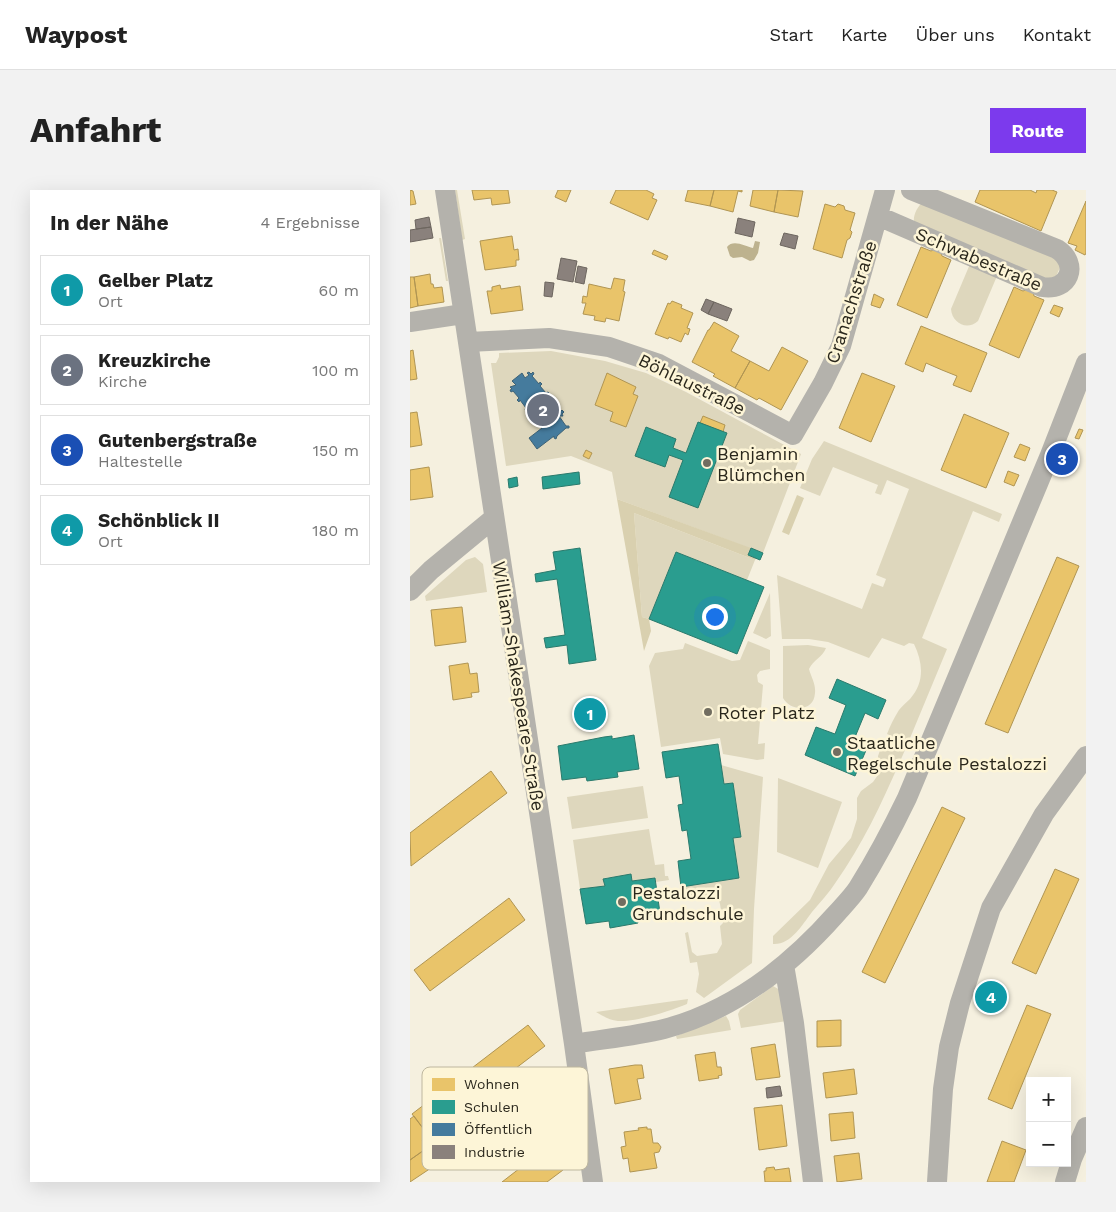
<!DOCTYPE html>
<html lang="de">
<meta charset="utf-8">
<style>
:root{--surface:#fff;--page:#f2f2f2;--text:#222;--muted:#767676;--line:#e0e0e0;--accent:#7c3aed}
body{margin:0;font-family:"Work Sans",sans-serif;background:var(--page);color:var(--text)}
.controls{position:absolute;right:15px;bottom:15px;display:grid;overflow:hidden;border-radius:0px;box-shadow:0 5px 20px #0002}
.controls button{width:45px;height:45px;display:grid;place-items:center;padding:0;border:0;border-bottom:1px solid var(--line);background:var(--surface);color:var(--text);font:25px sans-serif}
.you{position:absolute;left:304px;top:426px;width:18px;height:18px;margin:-12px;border:4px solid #fff;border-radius:50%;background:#1a73e8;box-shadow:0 0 0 8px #1a73e833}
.badge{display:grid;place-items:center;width:32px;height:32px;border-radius:50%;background:var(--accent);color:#fff;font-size:16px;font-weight:700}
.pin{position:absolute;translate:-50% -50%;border:2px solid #fff;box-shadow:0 1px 5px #0006}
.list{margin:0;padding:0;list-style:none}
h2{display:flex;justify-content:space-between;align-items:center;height:65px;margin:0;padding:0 20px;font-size:21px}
h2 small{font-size:16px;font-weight:400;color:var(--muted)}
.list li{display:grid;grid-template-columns:32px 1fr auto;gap:15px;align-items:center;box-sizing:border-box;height:70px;margin:0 10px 10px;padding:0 10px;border:1px solid var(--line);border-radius:0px}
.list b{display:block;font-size:19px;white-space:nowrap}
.list p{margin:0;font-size:16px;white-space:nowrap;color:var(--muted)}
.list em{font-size:16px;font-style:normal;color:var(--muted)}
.map{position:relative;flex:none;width:676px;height:992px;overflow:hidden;border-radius:0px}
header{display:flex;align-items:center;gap:30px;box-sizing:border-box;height:70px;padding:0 25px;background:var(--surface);border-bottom:1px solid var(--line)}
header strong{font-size:24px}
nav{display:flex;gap:28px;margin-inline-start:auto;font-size:18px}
.intro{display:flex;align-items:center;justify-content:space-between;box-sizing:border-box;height:120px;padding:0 30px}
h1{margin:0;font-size:35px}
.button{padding:12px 22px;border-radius:0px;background:var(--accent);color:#fff;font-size:18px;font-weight:700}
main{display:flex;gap:30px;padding:0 30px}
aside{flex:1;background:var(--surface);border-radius:0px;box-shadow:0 5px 20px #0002}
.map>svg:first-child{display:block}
.green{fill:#ded7bd}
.forest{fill:#d9d0af}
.water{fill:#bdb28e}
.homes{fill:#e9c46a;stroke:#b09553}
.schools{fill:#2a9d8f;stroke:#2a7a6c}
.public{fill:#457b9d;stroke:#3d6276}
.industry{fill:#8a817c;stroke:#6d665f}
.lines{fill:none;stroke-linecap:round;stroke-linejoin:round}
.street{stroke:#b4b2ac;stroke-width:20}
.poi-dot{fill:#716d60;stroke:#fdf5d7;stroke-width:2}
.labels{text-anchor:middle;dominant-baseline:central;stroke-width:5;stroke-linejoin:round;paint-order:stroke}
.street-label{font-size:18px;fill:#2a271c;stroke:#fdf5d7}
.poi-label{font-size:18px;fill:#2a271c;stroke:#fdf5d7;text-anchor:start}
.key{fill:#fdf5d7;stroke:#beb79f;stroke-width:1}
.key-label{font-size:14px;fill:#2a271c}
</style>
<header>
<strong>Waypost</strong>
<nav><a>Start</a><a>Karte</a><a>Über uns</a><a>Kontakt</a></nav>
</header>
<div class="intro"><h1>Anfahrt</h1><a class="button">Route</a></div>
<main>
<aside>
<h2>In der Nähe<small>4 Ergebnisse</small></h2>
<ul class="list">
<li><span class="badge" style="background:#0f9aa8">1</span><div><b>Gelber Platz</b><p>Ort</p></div><em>60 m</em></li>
<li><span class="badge" style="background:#6b7280">2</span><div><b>Kreuzkirche</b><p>Kirche</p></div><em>100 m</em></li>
<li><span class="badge" style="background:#1a4fb4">3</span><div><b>Gutenbergstraße</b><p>Haltestelle</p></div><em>150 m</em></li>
<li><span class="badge" style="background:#0f9aa8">4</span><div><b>Schönblick II</b><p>Ort</p></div><em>180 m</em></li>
</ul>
</aside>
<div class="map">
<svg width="676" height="992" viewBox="0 0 676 992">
<rect width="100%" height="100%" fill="#f5f0df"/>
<!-- green -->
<path class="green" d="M45,0H47L55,49L52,50Z
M513,12L649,69L651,75L644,91L641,93L504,33C503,25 507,17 513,12Z
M29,48H31L38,91H36Z
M560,74L587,86L568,131C557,141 542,133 541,119Z
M141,161L195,171L236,183L276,202L391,264L353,363L207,309L202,282L161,266L96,276L81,173H86L89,167V163Z
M414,251L592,324L589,332L563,321L512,448L537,459L498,553L477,544C480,536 484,528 489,520C492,516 496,513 500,509C515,492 513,473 504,454L499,453L494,456L472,448L459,468L418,452L399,449H372L367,385L452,419L462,393L473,397L476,389L466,385L499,299L477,290L471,305L465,303L468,295L423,277L410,306L390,298L402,269Z
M224,323L345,370L337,390L266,362L239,429L232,427Z
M65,367L73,374L77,402L16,411L15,406L56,370Z
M360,403L361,446L356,449L343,443Z
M338,451L360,460V479L350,481L347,485L348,492L353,495L348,554L355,553L354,569L347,570L313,564L310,548L251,557L239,476L245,463L273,459L275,453L322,471L330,470Z
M398,455L416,458C413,467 403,470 399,479C401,487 406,494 405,503C404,522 381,522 373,508V456Z
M473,552L495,560C475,606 455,651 426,692C419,703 410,712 402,722C392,735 381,755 363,754V746L400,710L419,674L441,648L447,629V608L451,601L463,592L468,585V566Z
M311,575L353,587L344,719L342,773L294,808L286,802L289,784L287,772L280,773L275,743L278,742L282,762L287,766L307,763L312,754L310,736L313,733L310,714L307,704L281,709L274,706L271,697L329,688L323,648L331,646L323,593L314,594Z
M368,588L432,612L408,678L367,662Z
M233,596L238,628L162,639L157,607Z
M239,639L245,675L254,674L255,686H258L259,690L246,692L245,688L222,691L220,685L194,688L195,696L170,699L163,650Z
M363,796L370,800L377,831L331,838L328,824L330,820Z
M278,809L277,814C260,821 226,832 208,831C199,830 193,826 186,822Z
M316,826L319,831L321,840L267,849L266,846Z"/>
<!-- forest -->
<path class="forest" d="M387,305L394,308L379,345L372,342Z
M207,309L341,358L338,365L346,368L345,370L224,323L232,427L239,429L241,441L234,461Z"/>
<!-- water -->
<path class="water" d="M345,51L350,52L348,63L344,70L340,71L332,67L323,68L320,66L317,57C323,49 335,56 343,58Z"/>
<!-- homes -->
<path class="homes" d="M0,0L3,1L6,14L0,15Z
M62,0H98L100,13L82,15L81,8L64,10Z
M148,0H161L156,12L145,7Z
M206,0H236L244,4L242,8L247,10L238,30L200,13Z
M278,0H304L300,16L275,11Z
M304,0H332V2L328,1L323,22L300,16Z
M343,0H368L364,22L340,16Z
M368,0L393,1L388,27L364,22Z
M570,0H620L626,3L627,0H642L647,2L631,41L565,12Z
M676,11V63L675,65L665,60L667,56L658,53Z
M415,14L425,17L428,14L434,16L435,20L445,23L440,40L442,42L440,48L437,50L432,68L403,59Z
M102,46L104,60L108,59L109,70H106V76L75,80L70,51Z
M511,57L521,61L525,59L530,61L532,66L541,70L517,128L487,115Z
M244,60L258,66L256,70L242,64Z
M20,84L21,94H23L24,98L32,97L34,112L8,116L4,87Z
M0,87H4L8,116L0,118Z
M204,88L215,90L213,101L215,102L209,131L196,128L195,132L184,130L185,126L173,124L176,113H172L173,106L177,107L179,94L201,99Z
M90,95L91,99L110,96L113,120L81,124L77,101H82V97Z
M604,97L613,101L618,99L623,101L624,106L634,110L609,168L579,155Z
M464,104L474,109L470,118L461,115Z
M262,111L272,115L271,118L283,123L277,138L280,139L278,145L275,143L271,152L259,147L258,149L245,144L258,113L260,114Z
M644,115L653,118L649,127L640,123Z
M304,132L329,146L321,161L340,171L325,198L303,186L305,184L282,172L298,140H299Z
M511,136L577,163L561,202L543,195L547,186L532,180L516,173L513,182L495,174Z
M372,157L398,171L371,220L349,208L347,210L325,198L340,171L359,181Z
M3,160L7,189L0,190V161Z
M197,183L226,197L223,204L228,206L216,237L200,231L203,222L185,215Z
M452,183L485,196L461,252L429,238Z
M7,222L12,255L0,257V223Z
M554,224L599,243L576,298L531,280Z
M293,226L315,235L313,242L290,233Z
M669,239L673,240L669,249L665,248Z
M610,254L620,258L615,271L604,267Z
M176,260L182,263L179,269L173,266Z
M19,277L23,307L0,310V280Z
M598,281L609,285L604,296L594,292Z
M647,367L669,376L598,543L575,534Z
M52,417L56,452L25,456L21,420Z
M58,473L60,484L67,483L69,502L61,503L62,507L43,510L39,476Z
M81,581L97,603L1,676L0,643Z
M532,617L555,628L475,793L452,782Z
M645,679L669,689L626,784L602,773Z
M99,708L115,730L20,801L4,780Z
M579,801L586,803L583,813L576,811Z
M617,815L641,824L602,919L578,909Z
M431,830V856L407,857V831Z
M118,835L135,856L18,945L2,924Z
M365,854L370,887L346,890L341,858Z
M305,862L307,877H311L312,885L308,886L309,888L289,891L285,865Z
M225,875H232L234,888L227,889L231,909L205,914L199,879Z
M444,879L447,904L416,908L413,883Z
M372,915L377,956L349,960L344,918Z
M443,922L445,948L421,951L419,924Z
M4,926L18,945L12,950L18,957L0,970V929Z
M237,937V939H241L243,953H248L251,957L249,962L244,963L247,978L220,982L218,968L213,969L211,957L216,956L214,942L229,940L228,938Z
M592,951L616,960L604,992H577Z
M136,958L153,980L137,992H92Z
M13,961L24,976L0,992V970Z
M449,963L452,989L427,992L424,966Z
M364,977L365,980L379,978L381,992H355L354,981H356V978Z"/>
<!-- schools -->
<path class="schools" d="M288,232L317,243L288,318L259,307L273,270L259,265L255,277L225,266L236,237L266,249L263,258L276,263Z
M169,282L170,294L133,299L132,287Z
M107,287L108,296L99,298L98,289Z
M170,358L186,470L159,474L157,455L136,458L134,448L155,445L147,389L126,392L125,384L146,380L143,362Z
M341,358L353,363L350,370L338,365Z
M266,362L354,397L327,464L239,429Z
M427,489L476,510L468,529L455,523L443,552L457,558L445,586L395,565L406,537L425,544L436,515L419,508Z
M224,545L229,579L207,582L208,587L177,591L176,587L152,590L148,556L194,547L202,546V549Z
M308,554L314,594L323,593L331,647L323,648L329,688L271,697L268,671L281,669L277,640L272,641L268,615L273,614L269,586L256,588L252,562Z
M221,684L222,691L245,688L250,723L227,727L228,733L200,738L199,731L176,734L170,699L195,696L193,689Z"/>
<!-- public -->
<path class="public" d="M119,182L121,184L123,182L124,184L122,186L129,194L130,192L132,194L130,196L136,203L138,202L139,203L137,205L143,213L145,211L147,213L145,215L150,222L152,220L154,222L152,224L153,226H149L156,236H159V238H156L147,246L146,249L144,248V246L127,259L119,248L132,238L125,229L123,231L122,229L124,228L118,219L116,221L115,219L116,218L110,210L109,212L107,210L109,208L103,201L101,202L100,200L102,199L100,197L106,195L102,191L112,183L115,188L119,185L117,183Z"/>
<!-- industry -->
<path class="industry" d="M19,27L21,37L6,39L5,30Z
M328,28L345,32L342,47L325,43Z
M21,37L23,48L0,52V40Z
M374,43L388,46L385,59L370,55Z
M151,68L167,71L163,92L147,89Z
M168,76L177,78L174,94L165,92Z
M135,92L144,93L142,107L134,106Z
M296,109L304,112L298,124L291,120Z
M304,112L322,119L317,131L298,124Z
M370,896L372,906L357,908L356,898Z"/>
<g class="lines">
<!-- street -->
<path class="street" d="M35,0L164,854L183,992
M468,26L632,97C659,102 670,74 647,59L501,0
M0,132L53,124
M58,152L139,148L199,157L249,174L383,245L413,193L431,156L475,0
M0,401L21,380L84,328
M374,775L384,833L403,992
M164,854C194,849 225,846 254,839C322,821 380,776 426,724C433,716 442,707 448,698C466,669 482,639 497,608L640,265L676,173
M527,992L533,899L539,857L550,813L581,718L634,624L676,566
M655,992L662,969L676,937"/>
</g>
<!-- markers -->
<g class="poi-dot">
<circle cx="297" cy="273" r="5"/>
<circle cx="298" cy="522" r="5"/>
<circle cx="427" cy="562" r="5"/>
<circle cx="212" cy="712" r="5"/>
</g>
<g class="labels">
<!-- street labels -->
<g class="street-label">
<text transform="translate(569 69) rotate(23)">Schwabestraße</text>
<text transform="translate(441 112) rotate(-72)">Cranachstraße</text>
<text transform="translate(282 194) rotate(26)">Böhlaustraße</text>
<text transform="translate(109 496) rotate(81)">William-Shakespeare-Straße</text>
</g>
<!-- poi labels -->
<g class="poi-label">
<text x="307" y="263">Benjamin<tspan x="307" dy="21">Blümchen</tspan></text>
<text x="308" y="522">Roter Platz</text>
<text x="437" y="552">Staatliche<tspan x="437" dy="21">Regelschule Pestalozzi</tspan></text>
<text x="222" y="702">Pestalozzi<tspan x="222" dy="21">Grundschule</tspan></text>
</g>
</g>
<!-- legend -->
<rect x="12" y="877" width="166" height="103" rx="8" class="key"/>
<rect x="22" y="888" width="23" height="13" fill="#e9c46a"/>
<rect x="22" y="910" width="23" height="14" fill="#2a9d8f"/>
<rect x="22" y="933" width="23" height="13" fill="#457b9d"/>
<rect x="22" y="955" width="23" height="14" fill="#8a817c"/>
<g class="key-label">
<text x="54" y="899">Wohnen</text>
<text x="54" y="922">Schulen</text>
<text x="54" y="944">Öffentlich</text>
<text x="54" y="967">Industrie</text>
</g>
</svg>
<div class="controls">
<button>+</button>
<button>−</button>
</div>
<div class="you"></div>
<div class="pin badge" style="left:180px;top:524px;background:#0f9aa8">1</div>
<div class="pin badge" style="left:133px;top:220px;background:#6b7280">2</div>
<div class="pin badge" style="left:652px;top:269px;background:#1a4fb4">3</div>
<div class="pin badge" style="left:581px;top:807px;background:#0f9aa8">4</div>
</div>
</main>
